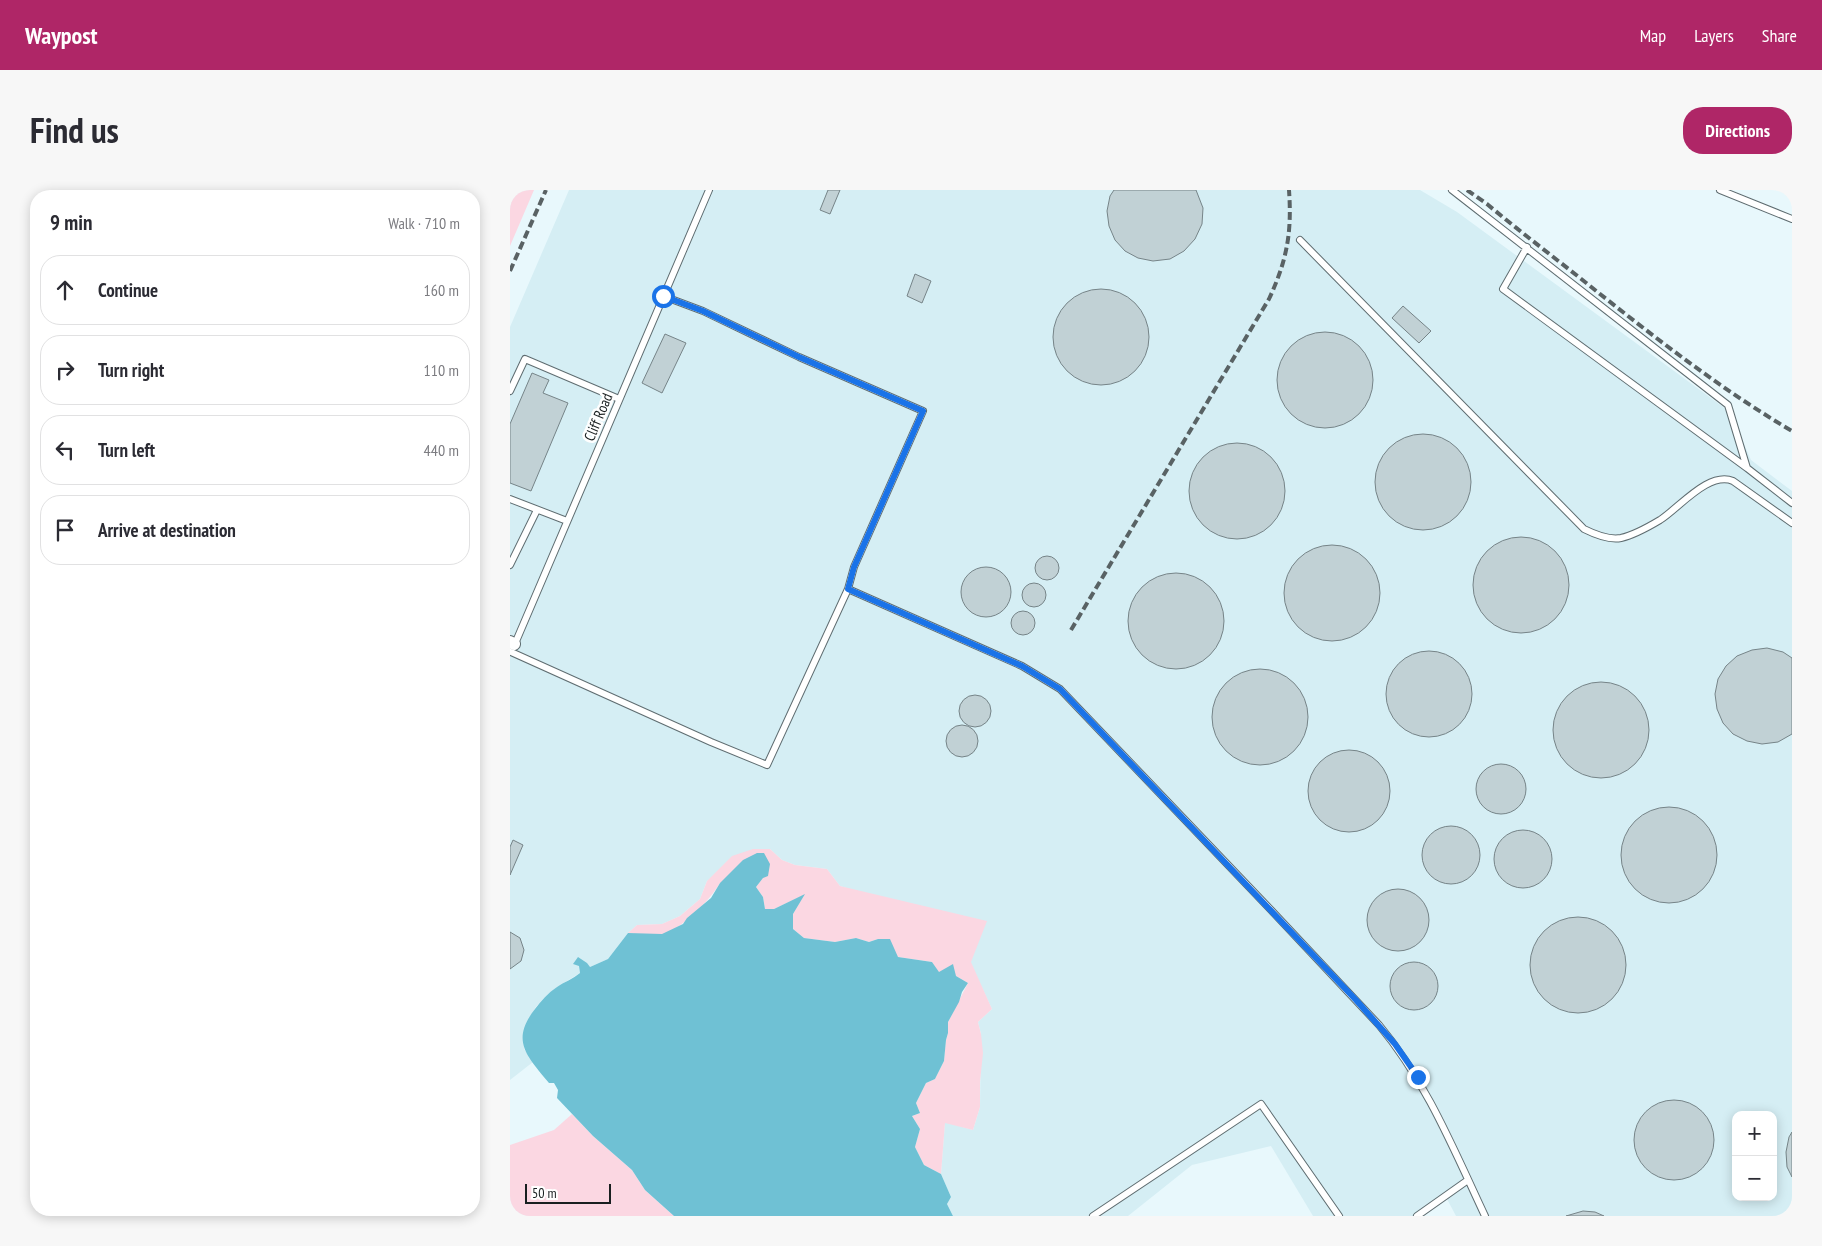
<!DOCTYPE html>
<meta charset="utf-8">
<style>
:root{--surface:#fff;--page:#f7f7f7;--text:#2b2b33;--muted:#7c7c81;--line:#e1e1e2;--accent:#af2667}
body{margin:0;font-family:"PT Sans Narrow",sans-serif;background:var(--page);color:var(--text)}
.controls{position:absolute;right:15px;bottom:15px;display:grid;overflow:hidden;border-radius:10px;box-shadow:0 2px 12px #0003}
.controls button{width:45px;height:45px;display:grid;place-items:center;padding:0;border:0;border-bottom:1px solid var(--line);background:var(--surface);color:var(--text);font:25px sans-serif}
.scale{position:absolute;left:15px;bottom:12px;width:86px;box-sizing:border-box;padding-left:5px;border:2px solid #191f20;border-top:0;font-size:14px;line-height:18px;white-space:nowrap;color:#191f20;-webkit-text-stroke:4px #fff;paint-order:stroke}
.stop{position:absolute;width:15px;height:15px;margin:-11px;border:4px solid #1a73e8;border-radius:50%;background:#fff}
.stop.end{background:#1a73e8;border-color:#fff;box-shadow:0 1px 5px #0008}
.list{margin:0;padding:0;list-style:none}
h2{display:flex;justify-content:space-between;align-items:center;height:65px;margin:0;padding:0 20px;font-size:21px}
h2 small{font-size:16px;font-weight:400;color:var(--muted)}
.list li{display:grid;grid-template-columns:32px 1fr auto;gap:15px;align-items:center;box-sizing:border-box;height:70px;margin:0 10px 10px;padding:0 10px;border:1px solid var(--line);border-radius:20px}
.list b{display:block;font-size:19px;white-space:nowrap}
.list em{font-size:16px;font-style:normal;color:var(--muted)}
.icon{flex:none;width:28px;height:28px;fill:none;stroke:currentColor;stroke-width:2;stroke-linecap:round;stroke-linejoin:round}
.map{position:relative;flex:none;width:1282px;height:1026px;overflow:hidden;border-radius:20px}
header{display:flex;align-items:center;gap:30px;box-sizing:border-box;height:70px;padding:0 25px;background:var(--accent);color:#fff}
header strong{font-size:24px}
nav{display:flex;gap:28px;margin-inline-start:auto;font-size:18px}
.intro{display:flex;align-items:center;justify-content:space-between;box-sizing:border-box;height:120px;padding:0 30px}
h1{margin:0;font-size:35px}
.button{padding:12px 22px;border-radius:20px;background:var(--accent);color:#fff;font-size:18px;font-weight:700}
main{display:flex;gap:30px;padding:0 30px}
aside{flex:1;background:var(--surface);border-radius:20px;box-shadow:0 2px 12px #0003}
.map>svg:first-child{display:block}
.built{fill:#d5eef4;fill-rule:evenodd}
.green{fill:#fbd7e2}
.water{fill:#6fc1d4}
.building{fill:#c1d1d5;stroke:#768488}
.lines{fill:none;stroke-linecap:round;stroke-linejoin:round}
.service-casing{stroke:#5f6d71;stroke-width:8}
.minor-casing{stroke:#5f6d71;stroke-width:14}
.service{stroke:#fff;stroke-width:6}
.minor{stroke:#fff;stroke-width:12}
.rail{stroke:#596264;stroke-width:4;stroke-dasharray:8 4;stroke-linecap:butt}
.route{stroke:#1a73e8;stroke-width:6}
.labels{text-anchor:middle;dominant-baseline:central;stroke-width:5;stroke-linejoin:round;paint-order:stroke}
.street-label{font-size:15px;fill:#191f20;stroke:#fff}
</style>
<header>
<strong>Waypost</strong>
<nav><a>Map</a><a>Layers</a><a>Share</a></nav>
</header>
<div class="intro"><h1>Find us</h1><a class="button">Directions</a></div>
<main>
<aside>
<h2>9 min<small>Walk · 710 m</small></h2>
<ul class="list">
<li><svg class="icon" aria-label="ahead" viewBox="0 0 24 24"><path d="M12 20V5M6 11l6-6 6 6"/></svg><div><b>Continue</b></div><em>160 m</em></li>
<li><svg class="icon" aria-label="right" viewBox="0 0 24 24"><path d="M7 20v-9h11M14 6l5 5-5 5"/></svg><div><b>Turn right</b></div><em>110 m</em></li>
<li><svg class="icon" aria-label="left" viewBox="0 0 24 24"><path d="M17 20v-9H6M10 6l-5 5 5 5"/></svg><div><b>Turn left</b></div><em>440 m</em></li>
<li><svg class="icon" aria-label="arrive" viewBox="0 0 24 24"><path d="M6 21V4h12l-3 4 3 4H6"/></svg><div><b>Arrive at destination</b></div></li>
</ul>
</aside>
<div class="map">
<svg width="1282" height="1026" viewBox="0 0 1282 1026">
<rect width="100%" height="100%" fill="#e8f8fc"/>
<!-- built -->
<path class="built" d="M59,0H910L947,22L1220,222L1241,270L1282,301V1026H946L937,1009L913,1026H803L761,956L682,975L618,1026H443L437,1014L441,1007L431,984L435,932L463,940L470,917L471,844L468,832L482,819L460,772L343,700L330,696L317,679L285,675L272,670L260,659L197,691L190,709L170,726L152,734L127,735L118,743L98,769L80,777L69,776L70,783L47,797L33,809L25,818L14,859L23,872L0,890V137ZM1226,925H1263V1007H1226Z"/>
<!-- green -->
<path class="green" d="M0,0H24L0,56Z
M243,659H260L272,670L285,675L317,679L330,696L477,731L461,772L482,819L468,832L471,844L473,863L470,892V917L463,940L435,933L431,984L414,975L405,957L410,939L402,926L410,923L406,913L416,893L425,889L434,871L436,850L438,843V832L458,793L446,786L429,783L422,772L388,767L368,749L359,752L346,748L325,752L294,748L283,739V724L294,705L264,719H255L253,707L246,697L253,688L210,693C200,710 173,738 153,744C143,747 128,744 118,743L127,735L152,734L170,726L190,709L197,691L222,666Z
M62,924L83,946L122,980L135,1000L164,1026H0V955L44,940Z"/>
<!-- water -->
<path class="water" d="M247,663H254L260,674L258,686L253,688L246,697L253,707L255,719H264L295,704L283,724V739L294,748L325,752L346,748L359,752L368,749H380L388,767L422,772L429,782L443,774L446,786L458,793L452,802L449,812L438,832V843L436,850L434,871L425,889L416,893L406,913L410,923L402,926L410,939L405,957L414,975L431,984L441,1007L437,1014L443,1026H164L135,1000L122,980L83,946L47,908L48,900L44,893H39C17,866 0,851 25,819C31,811 38,803 47,797C54,792 63,789 70,783L69,776L63,774L68,767L77,773L80,777L98,769L118,743L152,744L173,734L177,728L201,708L210,693L233,670Z"/>
<!-- building -->
<path class="building" d="M318,0H330L320,24L310,20Z
M604,0H686L693,18L692,34L685,49L674,61L660,69L643,71L628,68L615,61L605,50L599,36L597,21L600,6Z
M405,84L421,91L412,113L397,106Z
M543 147a48 48 0 1 1 96 0a48 48 0 1 1-96 0Z
M893,116L921,141L909,153L882,128Z
M767 190a48 48 0 1 1 96 0a48 48 0 1 1-96 0Z
M155,144L176,153L152,203L132,193Z
M22,183L39,190L33,203L58,213L21,301L0,293V234Z
M865 292a48 48 0 1 1 96 0a48 48 0 1 1-96 0Z
M679 301a48 48 0 1 1 96 0a48 48 0 1 1-96 0Z
M963 395a48 48 0 1 1 96 0a48 48 0 1 1-96 0Z
M774 403a48 48 0 1 1 96 0a48 48 0 1 1-96 0Z
M525 378a12 12 0 1 1 24 0a12 12 0 1 1-24 0Z
M451 402a25 25 0 1 1 50 0a25 25 0 1 1-50 0Z
M618 431a48 48 0 1 1 96 0a48 48 0 1 1-96 0Z
M512 405a12 12 0 1 1 24 0a12 12 0 1 1-24 0Z
M501 433a12 12 0 1 1 24 0a12 12 0 1 1-24 0Z
M1257,458L1273,462L1282,468V544L1268,552L1252,554L1237,551L1223,544L1213,533L1207,519L1205,504L1208,489L1216,476L1227,466L1242,460Z
M876 504a43 43 0 1 1 86 0a43 43 0 1 1-86 0Z
M702 527a48 48 0 1 1 96 0a48 48 0 1 1-96 0Z
M1043 540a48 48 0 1 1 96 0a48 48 0 1 1-96 0Z
M449 521a16 16 0 1 1 32 0a16 16 0 1 1-32 0Z
M436 551a16 16 0 1 1 32 0a16 16 0 1 1-32 0Z
M798 601a41 41 0 1 1 82 0a41 41 0 1 1-82 0Z
M966 599a25 25 0 1 1 50 0a25 25 0 1 1-50 0Z
M1111 665a48 48 0 1 1 96 0a48 48 0 1 1-96 0Z
M912 665a29 29 0 1 1 58 0a29 29 0 1 1-58 0Z
M984 669a29 29 0 1 1 58 0a29 29 0 1 1-58 0Z
M3,650L13,655L0,685V657Z
M857 730a31 31 0 1 1 62 0a31 31 0 1 1-62 0Z
M1020 775a48 48 0 1 1 96 0a48 48 0 1 1-96 0Z
M0,742L10,748L14,760L11,771L0,779Z
M880 796a24 24 0 1 1 48 0a24 24 0 1 1-48 0Z
M1124 950a40 40 0 1 1 80 0a40 40 0 1 1-80 0Z
M1282,942V987L1277,977L1276,962L1279,947Z
M1073,1021L1085,1022L1094,1026H1056Z"/>
<g class="lines">
<defs>
<path id="service" d="M942,0L1218,215L1237,278L1282,313
M1210,0L1282,29
M790,50L1074,339C1084,344 1100,350 1111,348C1124,345 1140,336 1150,330C1170,317 1199,281 1223,291L1282,333
M1017,57L993,99L1237,278
M153,106L193,121L289,167L413,221L344,377L338,399
M0,201L15,169L109,209
M0,309L57,331
M0,375L27,320
M4,456L199,0
M1,462L201,552L257,575L338,399L512,476L550,499L761,720L869,835C916,891 944,960 975,1026
M583,1026L751,914L829,1026
M907,1026L958,990"/>
<path id="minor" d="M0,452L4,454"/>
</defs>
<!-- service casing -->
<use href="#service" class="service-casing"/>
<!-- minor casing -->
<use href="#minor" class="minor-casing"/>
<!-- service -->
<use href="#service" class="service"/>
<!-- minor -->
<use href="#minor" class="minor"/>
<!-- rail -->
<path class="rail" d="M957,0L977,14C1014,45 1053,74 1090,104C1152,153 1214,201 1282,241
M0,81L36,0
M561,440L759,109C777,70 782,43 779,0"/>
</g>
<g class="lines">
<!-- route -->
<path class="route" d="M153,106L193,121L289,167L413,221L344,377L338,399L512,476L550,499L846,810L885,854L908,887"/>
</g>
<g class="labels">
<!-- street labels -->
<g class="street-label">
<text transform="translate(88 227) rotate(-67)">Cliff Road</text>
</g>
</g>
</svg>
<div class="controls">
<button>+</button>
<button>−</button>
</div>
<div class="scale">50 m</div>
<div class="stop" style="left:153px;top:106px"></div>
<div class="stop end" style="left:908px;top:887px"></div>
</div>
</main>
